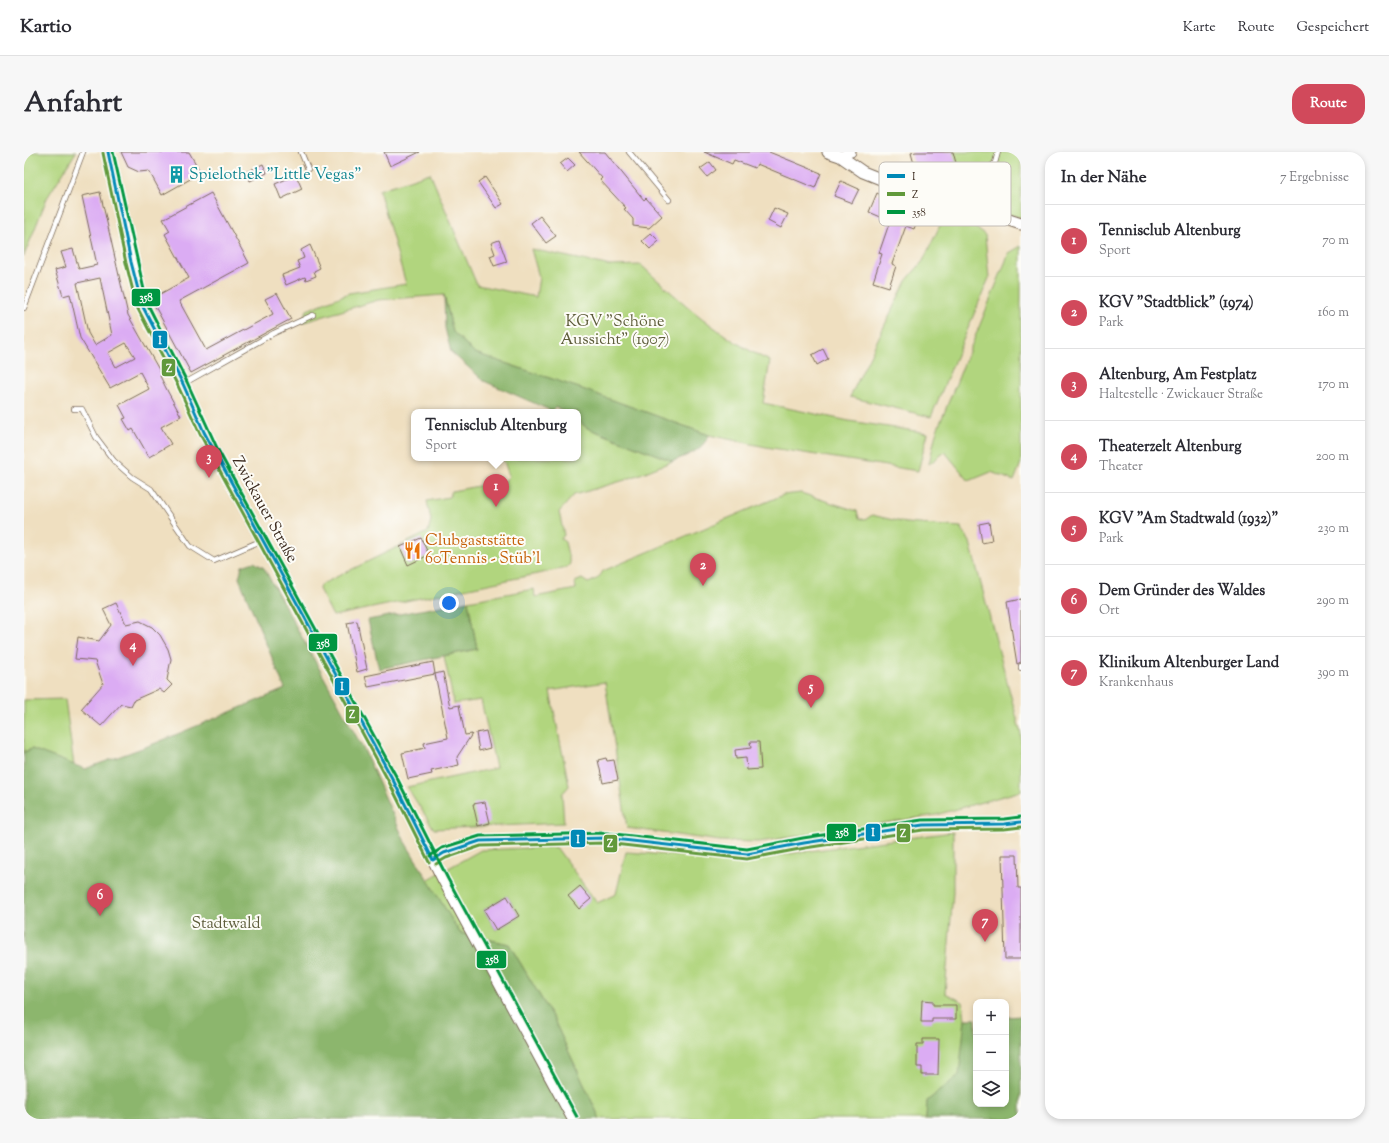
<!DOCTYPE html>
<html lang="de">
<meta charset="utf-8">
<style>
:root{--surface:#fff;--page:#f7f7f7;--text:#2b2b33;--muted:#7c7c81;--line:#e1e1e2;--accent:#d1495b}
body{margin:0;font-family:"Sorts Mill Goudy",serif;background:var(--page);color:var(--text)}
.controls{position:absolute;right:12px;bottom:12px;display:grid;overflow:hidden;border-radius:8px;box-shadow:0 2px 6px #0003}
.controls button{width:36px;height:36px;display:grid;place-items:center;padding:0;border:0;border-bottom:1px solid var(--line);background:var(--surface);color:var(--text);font:20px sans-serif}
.you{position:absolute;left:425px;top:451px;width:14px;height:14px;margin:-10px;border:3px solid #fff;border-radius:50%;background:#1a73e8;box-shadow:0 0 0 6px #1a73e833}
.badge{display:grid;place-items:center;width:26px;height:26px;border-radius:50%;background:var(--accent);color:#fff;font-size:13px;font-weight:700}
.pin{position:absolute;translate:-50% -33px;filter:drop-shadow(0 1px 2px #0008)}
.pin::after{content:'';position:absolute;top:21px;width:14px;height:12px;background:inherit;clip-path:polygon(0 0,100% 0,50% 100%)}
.popup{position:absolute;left:387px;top:257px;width:170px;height:52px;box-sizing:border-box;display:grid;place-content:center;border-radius:8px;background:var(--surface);filter:drop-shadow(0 1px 3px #0005);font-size:13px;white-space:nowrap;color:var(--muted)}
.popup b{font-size:15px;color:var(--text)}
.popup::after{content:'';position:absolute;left:50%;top:100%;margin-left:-8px;border:8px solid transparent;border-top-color:var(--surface)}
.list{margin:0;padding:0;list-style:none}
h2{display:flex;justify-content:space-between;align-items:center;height:52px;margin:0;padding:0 16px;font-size:17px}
h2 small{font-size:13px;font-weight:400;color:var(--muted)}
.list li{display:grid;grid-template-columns:26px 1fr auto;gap:12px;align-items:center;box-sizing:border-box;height:72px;padding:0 16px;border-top:1px solid var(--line)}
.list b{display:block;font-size:15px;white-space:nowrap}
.list p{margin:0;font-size:13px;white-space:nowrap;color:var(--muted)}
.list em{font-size:13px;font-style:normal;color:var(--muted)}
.icon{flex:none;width:22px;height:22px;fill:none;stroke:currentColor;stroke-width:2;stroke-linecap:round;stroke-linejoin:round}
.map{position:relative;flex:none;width:997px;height:967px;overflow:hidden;border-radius:16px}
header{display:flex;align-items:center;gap:24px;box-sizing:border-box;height:56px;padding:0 20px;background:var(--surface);border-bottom:1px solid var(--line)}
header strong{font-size:19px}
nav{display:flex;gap:22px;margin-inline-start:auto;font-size:14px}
.intro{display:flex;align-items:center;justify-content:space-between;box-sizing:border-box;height:96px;padding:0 24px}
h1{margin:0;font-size:28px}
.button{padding:10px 18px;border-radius:16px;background:var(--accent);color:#fff;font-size:14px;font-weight:700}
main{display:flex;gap:24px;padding:0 24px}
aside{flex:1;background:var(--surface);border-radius:16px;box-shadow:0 2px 6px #0003}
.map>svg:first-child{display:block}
.green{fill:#b1d57e;stroke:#76804e;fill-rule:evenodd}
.forest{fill:#8cb66d;stroke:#647046}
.building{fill:#dbacf3;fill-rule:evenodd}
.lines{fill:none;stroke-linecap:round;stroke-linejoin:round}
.service-casing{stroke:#7a6957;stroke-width:6}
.minor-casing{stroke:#7a6957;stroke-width:11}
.tertiary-casing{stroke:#7a6957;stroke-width:13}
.service{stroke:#fff;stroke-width:4.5}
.minor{stroke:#fff;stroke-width:9}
.tertiary{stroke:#fff;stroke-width:11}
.bus-1-casing{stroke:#fdfcf7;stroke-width:6}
.bus-2-casing{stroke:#fdfcf7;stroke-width:6}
.bus-3-casing{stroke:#fdfcf7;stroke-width:6}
.bus-1{stroke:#0089b6;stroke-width:3}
.bus-2{stroke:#61993b;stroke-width:3}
.bus-3{stroke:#009641;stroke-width:3}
.labels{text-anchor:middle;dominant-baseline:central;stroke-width:4;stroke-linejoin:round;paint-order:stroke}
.culture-label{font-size:16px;fill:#0d838f;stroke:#fdfcf7;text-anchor:start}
.park-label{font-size:16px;fill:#5e5d3b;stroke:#fdfcf7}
.street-label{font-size:16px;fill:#3b2a1e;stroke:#fdfcf7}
.food-label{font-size:16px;fill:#c56008;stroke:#fdfcf7;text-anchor:start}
.key{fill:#fdfcf7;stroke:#c3bdb6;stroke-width:1}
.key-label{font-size:11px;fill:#3b2a1e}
.line-badge{stroke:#fdfcf7;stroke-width:1.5}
.badge-label{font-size:11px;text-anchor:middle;font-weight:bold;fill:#fff}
</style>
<header>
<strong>Kartio</strong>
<nav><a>Karte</a><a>Route</a><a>Gespeichert</a></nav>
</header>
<div class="intro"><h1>Anfahrt</h1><a class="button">Route</a></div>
<main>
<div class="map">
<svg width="997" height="967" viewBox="0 0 997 967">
<rect width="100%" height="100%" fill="#fdfcf7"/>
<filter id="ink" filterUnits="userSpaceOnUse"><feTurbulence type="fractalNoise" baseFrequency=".025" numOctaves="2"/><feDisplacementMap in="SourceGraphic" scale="8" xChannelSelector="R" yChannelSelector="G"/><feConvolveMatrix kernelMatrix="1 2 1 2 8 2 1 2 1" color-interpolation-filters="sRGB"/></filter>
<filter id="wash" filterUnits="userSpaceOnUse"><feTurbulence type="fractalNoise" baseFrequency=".012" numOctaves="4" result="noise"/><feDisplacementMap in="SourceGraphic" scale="16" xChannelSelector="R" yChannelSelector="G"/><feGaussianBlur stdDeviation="0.9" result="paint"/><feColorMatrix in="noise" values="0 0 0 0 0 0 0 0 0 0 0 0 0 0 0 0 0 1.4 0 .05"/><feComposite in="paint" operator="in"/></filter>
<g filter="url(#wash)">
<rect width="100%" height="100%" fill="#efdfc0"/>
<!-- green -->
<path class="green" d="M0,0H52L23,46L0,104Z
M897,0H997V66L908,39Z
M406,21L453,133L512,145L515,125L507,97L587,114L617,113C656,149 698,187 746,209L739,251L825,269L904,281L894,319L742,295L685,283L558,237L451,201L429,180L420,143L354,148L277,171L283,158L325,141L382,132L355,38Z
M920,65L944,70L961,83L965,126L907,265L826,245L882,129L899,109Z
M997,94V311L990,329L967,320L945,329L921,300L905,312L912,281L985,101Z
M554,268L563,276L649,309L601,328L550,343L535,360L540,383L537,387L541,390L546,412L542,416L309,464L295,437L296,433L404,380L407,368L403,349L425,345L428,339L481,329L485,324L479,306H554Z
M777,341L833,359L835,366L841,368L848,363L882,371L937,375L946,390L949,402L997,582V639L912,663L735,690L696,689L603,676L581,530L526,539L545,634L538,642L540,671L410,677L383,635L472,616L457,548L430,552L420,504L453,497L444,449L510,437L511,445L552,437L551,430L558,427L564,431C572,428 575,426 579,419L759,343Z
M41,547L50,614L8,597L0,600V548Z
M929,680V740L921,841L939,850L941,867L936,923L903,949L902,967H576L529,866L485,792L436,781L403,728L457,698L532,695L573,751L592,742L602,700L717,708ZM483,744L495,764L472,778L460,758Z"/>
<!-- forest -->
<path class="forest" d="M420,143L429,180L451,201L558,237L685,283C678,299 664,303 649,309L563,276L554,268V260H541L532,255L528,259L460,229L427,200L421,176Z
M230,410L240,416L341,600L381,690L436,781L485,792L529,866L576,967H0V600L8,597L61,617L132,591L261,537L215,426L218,414Z
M444,449L453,497L355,517L344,468Z
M997,864V967H902L903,949L935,923L941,867H952V952H982V865Z"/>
<g id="blocks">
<!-- building -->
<path class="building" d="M97,0H165L177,21L138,43L125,19L115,20L104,15Z
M360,0H396L366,14Z
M555,0H581L620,48L622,46L638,64L625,76L609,74V67L600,57L602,56L576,28L578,26Z
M680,0H745L797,21L791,36L733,12L731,16L710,8L708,12Z
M892,0H929L938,33L919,38L916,28L896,34L887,1Z
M544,6L551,13L543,20L536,12Z
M686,10L692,18L683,25L676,17Z
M239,12L243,21L226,29L222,20Z
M272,23L278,37L257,47L251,32Z
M461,25L479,52L472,56L454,30Z
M817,29L835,37L828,51L810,44Z
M76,40L104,163L138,223L136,224L144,240L157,264L137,275L147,292L125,305L109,277L106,279L99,267L102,266L95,253L125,237L116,220L86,236L56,186L46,142L39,144L31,118L42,115L37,100L49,97L55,117L73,113L58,44ZM76,126L88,183L71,193L64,181L53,131ZM102,191L111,205L92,215L84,201Z
M187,41L225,111L155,149L182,198L249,162L241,147L253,141L267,167L167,221L127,147L165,126L141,82L146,79L139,67Z
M853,41L874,51V52L896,61L890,77L882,74L868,112L872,114L865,135L849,130L858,102L855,101L866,69L845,60Z
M750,56L764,62L757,76L744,69Z
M516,64L532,84L522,91L507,71Z
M627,81L635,89L626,97L618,89Z
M475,88L483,110L470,114L466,104L471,102L467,91Z
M286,93L296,116L290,119L292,124L282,128L281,125L262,133L258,123L276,116L273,109L280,106L277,98Z
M799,197L804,207L793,213L788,203Z
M965,370L968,389L958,391L955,372Z
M397,386L405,403L384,413L376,395Z
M997,447V510L993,512L983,450Z
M92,451L102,472L116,469L128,475L136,483L144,497L147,507L143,528L148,533L140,541L135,537L110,548L107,554L97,552L77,574L57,557L79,532L71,509L51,507L54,485L75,489L87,473L79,457Z
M333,469L343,517L333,520L323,471Z
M409,510L411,522L344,535L341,524Z
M419,520L426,555L435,553L441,583L448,582L433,605L435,613L407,619L408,622L384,627L378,601L401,596L400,591L424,586L411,522Z
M462,579L466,596L455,599L452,581Z
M726,590H735L737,617L723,618L722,606L712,607L711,598L727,596Z
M582,606L583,609L590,608L594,628L579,631L574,608Z
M461,650L466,671L454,674L449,652Z
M978,703H993L994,736H997V807H981Z
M556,734L567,747L555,757L544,744Z
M483,744L495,764L472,778L460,758Z
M898,848L909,849V853H932V867H908V870H897Z
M899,887H915L914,923H898V915H893V892H899Z"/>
</g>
</g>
<g filter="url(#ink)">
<use href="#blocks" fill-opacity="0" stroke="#7a6957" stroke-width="1"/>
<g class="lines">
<defs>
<path id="service" d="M277,0L284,17
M605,0L645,48
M931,49L971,11L974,0
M0,156L59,0
M159,232L250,181L289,163
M50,257H58L72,285L90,309L108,325L127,337L166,394L190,409L239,388
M997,514V516"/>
<path id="minor" d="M816,4L827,0
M409,708L420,701L456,689L581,686L723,702L780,691L899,673L980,672L997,670"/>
<path id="tertiary" d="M84,0L107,110L118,153L159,232L190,300L369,628L420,729L549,967
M804,0L816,4L839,20L889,40L930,50L997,72"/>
</defs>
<!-- service casing -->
<use href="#service" class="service-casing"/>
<!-- minor casing -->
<use href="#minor" class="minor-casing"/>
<!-- tertiary casing -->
<use href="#tertiary" class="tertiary-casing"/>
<!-- service -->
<use href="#service" class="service"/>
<!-- minor -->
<use href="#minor" class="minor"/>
<!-- tertiary -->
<use href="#tertiary" class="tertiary"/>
<defs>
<path id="bus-1" d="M84,0L107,110L118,153L159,232L180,280L369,628L409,708
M409,708L420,701L456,689L581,686L723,702L780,691L899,673L980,672L997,670"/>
<path id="bus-2" d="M79,1L102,111L113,155L154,234L176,282L365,630L405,710
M412,712L422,706L457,694L581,691L723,707L781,696L899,678L980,677L997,675"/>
<path id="bus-3" d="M89,0L123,151L163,230L194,298L373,626L424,727L553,965
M406,704L418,696L456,684L582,681L723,697L779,686L898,668L980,667L996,665"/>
</defs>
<!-- bus-1 casing -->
<use href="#bus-1" class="bus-1-casing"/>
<!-- bus-2 casing -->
<use href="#bus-2" class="bus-2-casing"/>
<!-- bus-3 casing -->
<use href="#bus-3" class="bus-3-casing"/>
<!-- bus-1 -->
<use href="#bus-1" class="bus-1"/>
<!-- bus-2 -->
<use href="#bus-2" class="bus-2"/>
<!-- bus-3 -->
<use href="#bus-3" class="bus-3"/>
</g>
</g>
<!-- icons -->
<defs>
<symbol id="building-bare" viewBox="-9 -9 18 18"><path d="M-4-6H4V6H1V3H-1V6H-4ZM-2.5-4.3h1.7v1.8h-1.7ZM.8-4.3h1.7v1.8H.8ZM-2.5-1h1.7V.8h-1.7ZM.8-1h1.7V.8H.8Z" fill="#0f9aa8" stroke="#fdfcf7" stroke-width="2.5" paint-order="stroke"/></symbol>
<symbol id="restaurant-bare" viewBox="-9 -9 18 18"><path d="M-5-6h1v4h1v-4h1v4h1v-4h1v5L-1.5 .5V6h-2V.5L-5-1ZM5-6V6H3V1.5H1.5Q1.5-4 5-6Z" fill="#e8710a" stroke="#fdfcf7" stroke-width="2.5" paint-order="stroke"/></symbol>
</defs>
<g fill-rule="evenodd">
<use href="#building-bare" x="140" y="10" width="25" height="25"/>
<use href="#restaurant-bare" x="376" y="386" width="25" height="25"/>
</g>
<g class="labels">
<!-- culture labels -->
<g class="culture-label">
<text x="165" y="23">Spielothek "Little Vegas"</text>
</g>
<!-- park labels -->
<g class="park-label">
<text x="591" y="170">KGV "Schöne<tspan x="591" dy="18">Aussicht" (1907)</tspan></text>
<text x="202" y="772">Stadtwald</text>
</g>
<!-- street labels -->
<g class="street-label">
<text transform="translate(240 358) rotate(61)">Zwickauer Straße</text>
</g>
<!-- food labels -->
<g class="food-label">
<text x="401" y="389">Clubgaststätte<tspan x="401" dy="18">60Tennis - Stüb'l</tspan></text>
</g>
</g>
<!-- legend -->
<rect x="855" y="10" width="132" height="64" rx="6" class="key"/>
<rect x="863" y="22" width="18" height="4" fill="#0089b6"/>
<rect x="863" y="40" width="18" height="4" fill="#61993b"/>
<rect x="863" y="58" width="18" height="4" fill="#009641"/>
<g class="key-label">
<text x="888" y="28">I</text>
<text x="888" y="46">Z</text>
<text x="888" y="64">358</text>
</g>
<g class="line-badge">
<rect x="107" y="136" width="30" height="19" rx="4" fill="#009641"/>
<rect x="128" y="178" width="16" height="19" rx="4" fill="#0089b6"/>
<rect x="137" y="206" width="15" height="19" rx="4" fill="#61993b"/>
<rect x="284" y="481" width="30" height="19" rx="4" fill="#009641"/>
<rect x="310" y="525" width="16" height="19" rx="4" fill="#0089b6"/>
<rect x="321" y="553" width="15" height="19" rx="4" fill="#61993b"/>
<rect x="802" y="671" width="31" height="19" rx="4" fill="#009641"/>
<rect x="841" y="671" width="16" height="19" rx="4" fill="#0089b6"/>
<rect x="872" y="671" width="15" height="20" rx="4" fill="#61993b"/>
<rect x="546" y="677" width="16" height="19" rx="4" fill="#0089b6"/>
<rect x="579" y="682" width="15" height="19" rx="4" fill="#61993b"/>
<rect x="452" y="798" width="31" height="19" rx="4" fill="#009641"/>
</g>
<g class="badge-label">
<text x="122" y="149">358</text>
<text x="136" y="192">I</text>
<text x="145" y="220">Z</text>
<text x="299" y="495">358</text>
<text x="318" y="538">I</text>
<text x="328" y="566">Z</text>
<text x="818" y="684">358</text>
<text x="849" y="684">I</text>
<text x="879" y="685">Z</text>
<text x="554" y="691">I</text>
<text x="586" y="695">Z</text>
<text x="468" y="811">358</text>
</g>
</svg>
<div class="controls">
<button>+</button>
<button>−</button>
<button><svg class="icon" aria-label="layers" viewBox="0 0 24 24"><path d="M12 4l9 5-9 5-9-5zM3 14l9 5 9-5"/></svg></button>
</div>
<div class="you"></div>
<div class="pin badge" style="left:472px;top:355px">1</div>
<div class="popup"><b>Tennisclub Altenburg</b>Sport</div>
<div class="pin badge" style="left:679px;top:434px">2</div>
<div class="pin badge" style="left:185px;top:326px">3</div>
<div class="pin badge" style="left:109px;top:514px">4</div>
<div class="pin badge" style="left:787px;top:556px">5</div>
<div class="pin badge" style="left:76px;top:764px">6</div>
<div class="pin badge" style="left:961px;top:790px">7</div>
</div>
<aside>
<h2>In der Nähe<small>7 Ergebnisse</small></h2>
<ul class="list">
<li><span class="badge">1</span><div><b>Tennisclub Altenburg</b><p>Sport</p></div><em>70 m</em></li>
<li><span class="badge">2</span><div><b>KGV &quot;Stadtblick&quot; (1974)</b><p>Park</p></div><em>160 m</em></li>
<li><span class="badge">3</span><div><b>Altenburg, Am Festplatz</b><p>Haltestelle · Zwickauer Straße</p></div><em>170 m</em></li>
<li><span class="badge">4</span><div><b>Theaterzelt Altenburg</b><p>Theater</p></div><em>200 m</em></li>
<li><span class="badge">5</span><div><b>KGV &quot;Am Stadtwald (1932)&quot;</b><p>Park</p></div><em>230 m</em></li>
<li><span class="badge">6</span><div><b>Dem Gründer des Waldes</b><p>Ort</p></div><em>290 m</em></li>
<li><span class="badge">7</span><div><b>Klinikum Altenburger Land</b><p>Krankenhaus</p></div><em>390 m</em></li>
</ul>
</aside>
</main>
